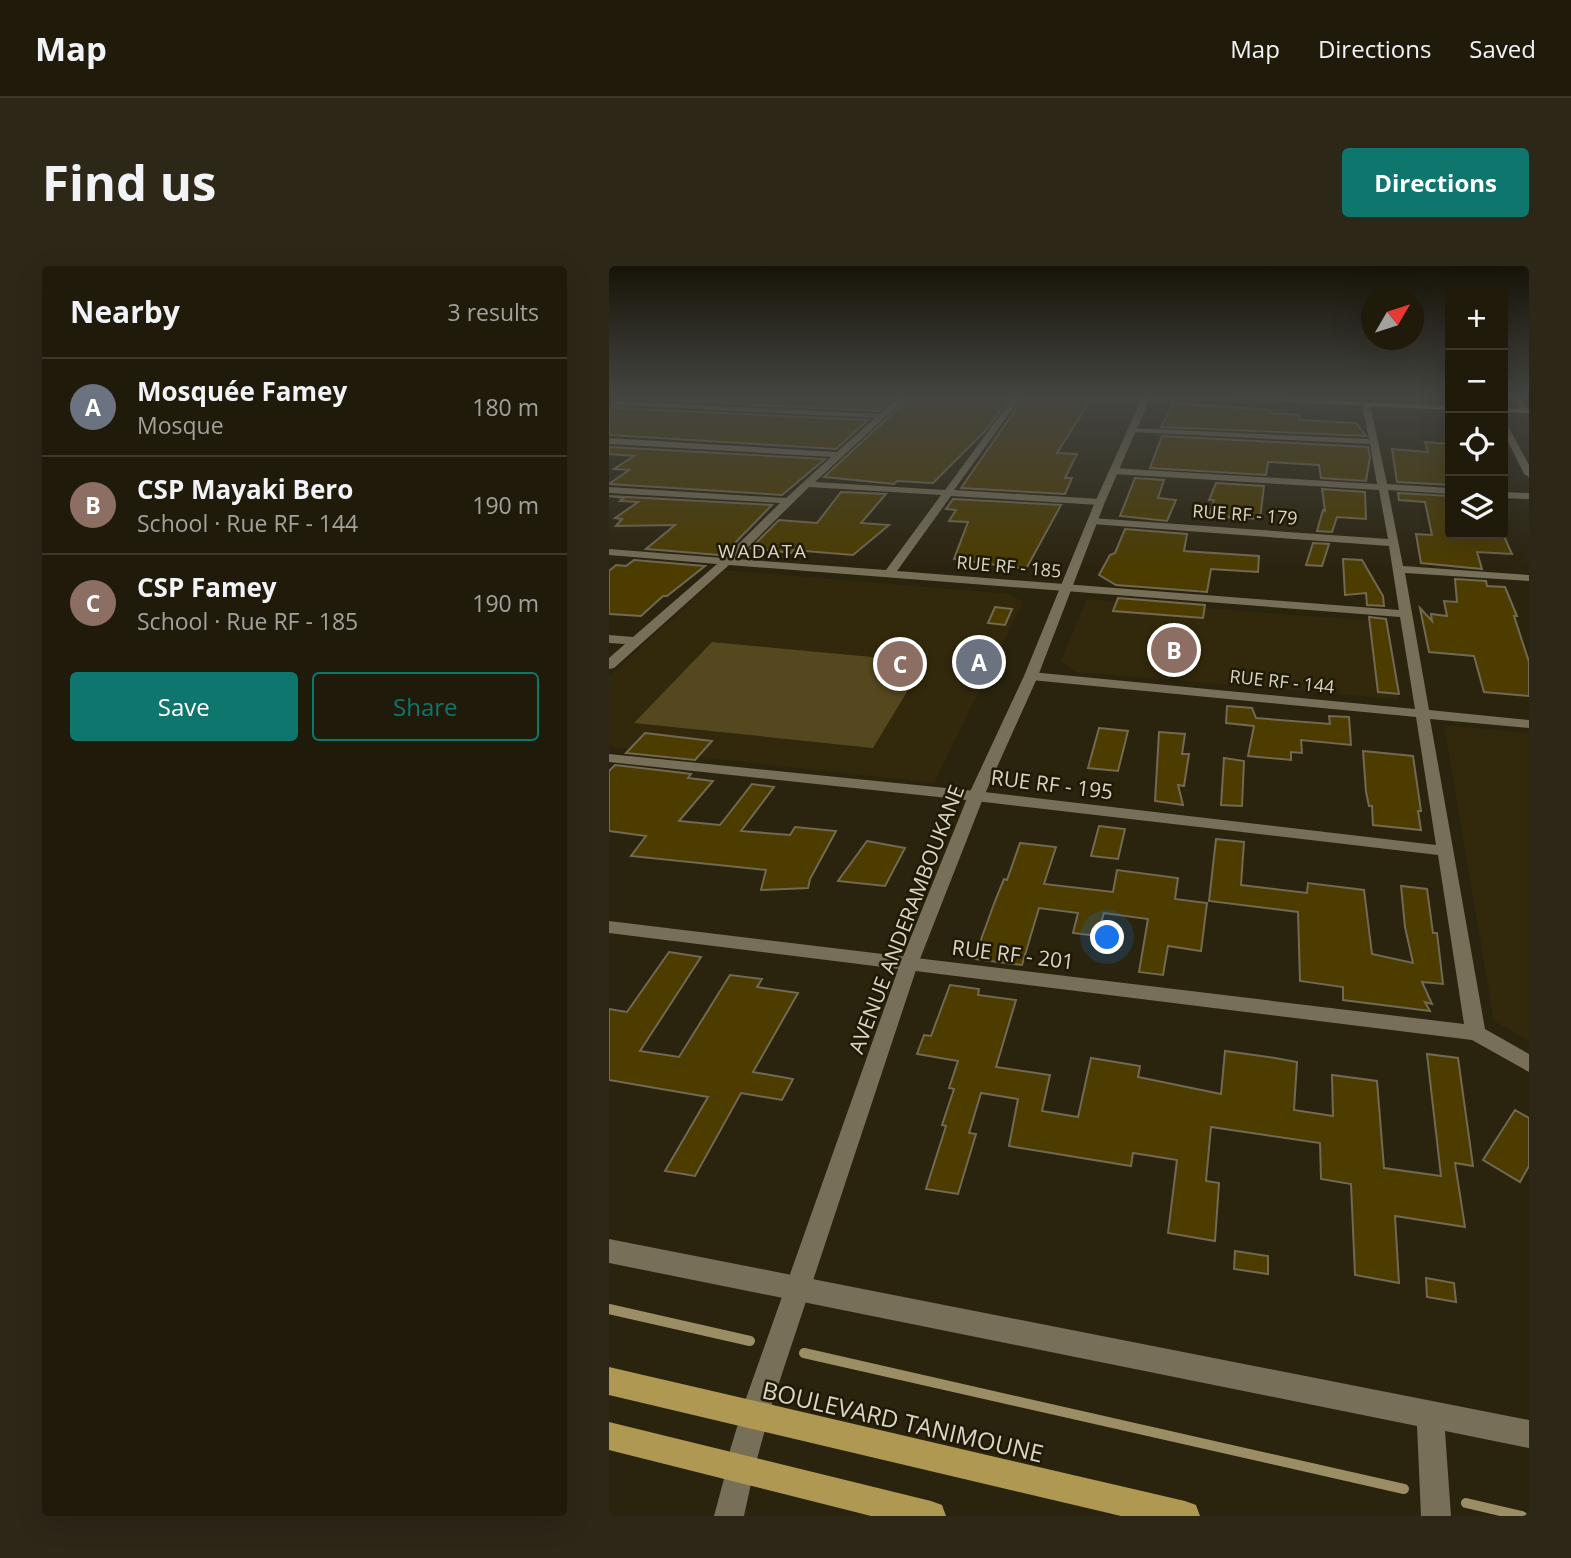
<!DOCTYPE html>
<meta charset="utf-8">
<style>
:root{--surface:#201a0a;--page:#2d2718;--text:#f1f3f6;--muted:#a2a19c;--line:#3d382b;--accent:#0f766e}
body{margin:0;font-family:"Open Sans",sans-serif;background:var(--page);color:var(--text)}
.controls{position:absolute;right:21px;top:21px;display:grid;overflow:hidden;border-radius:7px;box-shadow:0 7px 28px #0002}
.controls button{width:63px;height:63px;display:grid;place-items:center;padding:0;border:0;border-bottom:2px solid var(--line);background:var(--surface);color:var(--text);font:35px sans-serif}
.compass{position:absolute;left:752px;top:21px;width:63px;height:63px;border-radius:50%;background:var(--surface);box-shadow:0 7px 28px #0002;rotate:51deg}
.you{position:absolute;left:499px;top:672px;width:24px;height:24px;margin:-18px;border:5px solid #fff;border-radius:50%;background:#1a73e8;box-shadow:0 0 0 10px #1a73e833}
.badge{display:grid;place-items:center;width:46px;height:46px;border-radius:50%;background:var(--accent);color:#fff;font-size:23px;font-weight:700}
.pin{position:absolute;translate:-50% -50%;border:4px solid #fff;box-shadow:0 2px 7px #0006}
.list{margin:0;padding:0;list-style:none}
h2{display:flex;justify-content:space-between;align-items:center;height:91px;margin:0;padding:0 28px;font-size:30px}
h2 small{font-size:23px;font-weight:400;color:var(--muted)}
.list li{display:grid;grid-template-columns:46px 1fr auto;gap:21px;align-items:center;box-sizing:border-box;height:98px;padding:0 28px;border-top:2px solid var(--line)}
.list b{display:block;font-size:26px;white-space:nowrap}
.list p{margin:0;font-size:23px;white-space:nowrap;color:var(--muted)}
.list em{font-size:23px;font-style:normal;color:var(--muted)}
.actions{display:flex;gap:14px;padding:21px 28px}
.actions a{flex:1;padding:16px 0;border:2px solid var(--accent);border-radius:7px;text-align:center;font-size:24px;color:var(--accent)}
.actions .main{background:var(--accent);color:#fff}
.icon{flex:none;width:38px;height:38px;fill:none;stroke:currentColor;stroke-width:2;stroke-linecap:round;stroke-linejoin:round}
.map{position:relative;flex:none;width:920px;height:1250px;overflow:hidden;border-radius:7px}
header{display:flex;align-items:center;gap:42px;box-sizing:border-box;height:98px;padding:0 35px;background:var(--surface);border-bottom:2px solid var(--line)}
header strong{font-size:33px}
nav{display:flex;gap:38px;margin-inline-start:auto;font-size:24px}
.intro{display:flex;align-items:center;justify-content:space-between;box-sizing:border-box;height:168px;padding:0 42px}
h1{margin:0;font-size:49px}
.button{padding:18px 32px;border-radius:7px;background:var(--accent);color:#fff;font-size:24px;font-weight:700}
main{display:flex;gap:42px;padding:0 42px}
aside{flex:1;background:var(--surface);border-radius:7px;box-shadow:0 7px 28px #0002}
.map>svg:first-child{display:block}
.built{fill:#32290c}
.green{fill:#55481f}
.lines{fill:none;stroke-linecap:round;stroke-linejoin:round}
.stream{stroke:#9b8e64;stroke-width:10}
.building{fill:#4c3c00;stroke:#716952;stroke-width:2}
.minor{fill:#776f58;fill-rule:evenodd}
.tertiary{fill:#776f58;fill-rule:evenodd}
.primary{fill:#af9851;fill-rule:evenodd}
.labels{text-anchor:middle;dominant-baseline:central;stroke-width:5;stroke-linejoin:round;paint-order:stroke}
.far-street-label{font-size:18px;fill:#d9d5c8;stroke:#201a05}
.far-neighbourhood-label{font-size:19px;letter-spacing:2px;fill:#d9d5c8;stroke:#201a05}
.street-label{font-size:21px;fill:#d9d5c8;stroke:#201a05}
.near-street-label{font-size:24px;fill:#d9d5c8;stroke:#201a05}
</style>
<header>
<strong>Map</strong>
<nav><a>Map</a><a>Directions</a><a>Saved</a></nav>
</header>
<div class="intro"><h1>Find us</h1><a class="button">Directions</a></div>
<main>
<aside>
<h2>Nearby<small>3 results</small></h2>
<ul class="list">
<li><span class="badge" style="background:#6b7280">A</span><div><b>Mosquée Famey</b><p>Mosque</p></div><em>180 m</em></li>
<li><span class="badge" style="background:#8d6e63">B</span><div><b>CSP Mayaki Bero</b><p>School · Rue RF - 144</p></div><em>190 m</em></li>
<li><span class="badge" style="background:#8d6e63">C</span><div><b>CSP Famey</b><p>School · Rue RF - 185</p></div><em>190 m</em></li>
</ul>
<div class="actions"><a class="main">Save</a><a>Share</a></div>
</aside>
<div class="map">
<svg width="920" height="1250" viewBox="0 0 920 1250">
<rect width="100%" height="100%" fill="#2a230e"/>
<!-- built -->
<path class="built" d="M115,304L401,328L414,336L325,517L0,481V411Z
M478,333L777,356L789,433L467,406L452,395Z
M835,459L920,467V775L885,755Z"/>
<!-- green -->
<path class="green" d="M103,376L316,396L264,482L25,457Z"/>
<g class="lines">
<!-- stream -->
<path class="stream" d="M0,1043L141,1075
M195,1087L795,1223
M857,1237L913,1250"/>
</g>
<!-- building -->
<path class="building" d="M75,130H287L270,145L66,135Z
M302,130H402L378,163L324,217L288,215L285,218L215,211Z
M416,130H484L448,187L468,188L456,212H463L456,228L352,222Z
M564,137L661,144V147L691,149L690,154L747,157L757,170L552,161Z
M0,139L8,142L259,154L227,183L0,169Z
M553,170L759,181L761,191L757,215L712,212L710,199L659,196L657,209L541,202Z
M816,176L841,178V219L788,216L783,183L819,186Z
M0,181L216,193L173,229L0,218L20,204L5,203L25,190L0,188Z
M526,212L555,214L549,232L567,234L558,255L511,250Z
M607,217L655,220L651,253L600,250L605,234H600Z
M713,223L756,226L757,253L728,251L723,266L708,265L714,244L716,245Z
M232,226L277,228L252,257L280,259L244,289L184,284L182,287L142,282L170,254L208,257Z
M789,227L841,230V268H894L903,288L868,286L873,303L812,297L807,268L823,269L816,236L790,234Z
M0,230L163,239L122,281L110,289L37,283L66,259L7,260L13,253L6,252L29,236L11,235L15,232Z
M344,233L452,239L417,303L345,293L359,256L340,255L347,244L337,243Z
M516,263L578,268L575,285L650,290L649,306L602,303L598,326L507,319L490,309L501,289L506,287Z
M704,277L720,278L713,300L697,299Z
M734,293L753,294L774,330L775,340L758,339L757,327L736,329Z
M25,294L96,300L58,330H54L32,350L0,348V305L7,299L17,300Z
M846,313L877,315L878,320L896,321L908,350H905L920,396V430L875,426L865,390L820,386L811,342L823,355L822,348L838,350L835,335L848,336Z
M509,332L596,339L594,352L504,345Z
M386,341L403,343L396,359L379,357Z
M760,351L777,353L790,428L769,426Z
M618,440L643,442L647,452L721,458L720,450L740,451L742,479L692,474L693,487L682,486V494L639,490L645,460L617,457Z
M490,462L519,465L509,505L479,502Z
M550,466L576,468L573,488H580L575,520L569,519L574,539L546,535Z
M36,467L103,475L86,494L17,487Z
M754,485L804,490L812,545H809L812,564L764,559L763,540H760L757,526Z
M615,492L635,495L633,540L612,539Z
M6,499L75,507L82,508L79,512L104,515L70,555L111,559L143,518L165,521L132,565L181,569L186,561L227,565L201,613L199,622L152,624L157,604L22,590L37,570L0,565V505Z
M490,560L516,563L509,593L482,590Z
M607,573L635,576L632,619L698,627L699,617L755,624L763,688L804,697L796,661L792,620L818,623L824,667H828L834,718L813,716L823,738L816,736L821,745L734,734V721L691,715L689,646L600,635Z
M258,575L296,582L276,620L229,615Z
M411,577L447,581L435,618L504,626L508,604L569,612L566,633L598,637L592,685L559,680L554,709L530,706L539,653L495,647L488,670L464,667L469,647L430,642L413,699L365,693L386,635L395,613L398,614Z
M60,686L92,691L31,785L70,791L121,709L153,713L148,721L189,727L144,806L184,813L173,834L132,827L86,910L56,905L99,831L0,814V743L18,746Z
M341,719L370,723L369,729L407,734L387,801L441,809L433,845L469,851L482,792L531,800L529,811L612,828L616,785L666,792L688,796L685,844L724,850L723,809L768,815L775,902L832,910L818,788L849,792L864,900L846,897L856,961L786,950L790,1017L746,1009L742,918L712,913L711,877L602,861L597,915L610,917L606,975L559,967L568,894L524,887L522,900L400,880L409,833L372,827L360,867L367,868L349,928L317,923L337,860L333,859L345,823L340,822L349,795L308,788L315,769L322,770Z
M906,844L920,852V900L911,916L874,894Z
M626,985L659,990V1008L625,1003Z
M817,1012L845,1017L847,1036L818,1031Z"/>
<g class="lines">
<!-- minor -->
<path class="minor" d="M291,130H299L206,216L336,224L405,130H413L345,224L491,233L496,236L491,239L342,230L288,305L790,344L780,280L483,258L478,255L483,252L779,273L770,224L504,208L500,205L504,202L768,218L761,178L522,166L518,164L522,162L760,173L753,138L757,136L761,138L778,218L841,222V228L779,224L794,300L920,309V315L796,307L820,444L920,454V462L821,453L876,763L920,788V806L863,774L0,667V655L855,758L829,589L367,535L0,496V488L367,525L827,579L807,451L422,414L415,410L422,406L806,443L791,351L120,299L5,402L0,403V392L16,378L0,377V369L24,371L108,298L0,289V283L115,292L171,237L0,227V221L177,232L222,191L0,178V172L228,186L266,152L8,139L5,135L271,148ZM200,221L332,229L277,304L127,293Z
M904,130H912L919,147H913Z
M894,156L898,158L920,199V211L915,208L894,165Z
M894,226L920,227V233L894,232Z
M0,973L920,1154V1182L836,1165L842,1250H812L808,1160L0,997Z
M130,1189L140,1194L145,1204L135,1250H105L120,1194Z"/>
<!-- tertiary -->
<path class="tertiary" d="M534,130H542L496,236L429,410L375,530L309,698L163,1138L145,1204L140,1214L130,1219L120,1214L115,1204L135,1138L291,698L359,530L415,410L486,236Z"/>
<!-- primary -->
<path class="primary" d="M599,130L841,140V144L603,132Z
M894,142L920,143V147L894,146Z
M0,1101L576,1235L587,1239L591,1250H512L0,1129Z
M0,1156L322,1235L333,1239L337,1250H262L0,1184Z"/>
</g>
<!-- sky -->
<linearGradient id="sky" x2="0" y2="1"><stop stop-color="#171308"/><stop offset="0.43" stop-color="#444541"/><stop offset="1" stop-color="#444541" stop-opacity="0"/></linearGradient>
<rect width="920" height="305" fill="url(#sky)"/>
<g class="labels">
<!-- far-street labels -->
<g class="far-street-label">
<text transform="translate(636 248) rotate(4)">RUE RF - 179</text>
<text transform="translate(400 300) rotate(5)">RUE RF - 185</text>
<text transform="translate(673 415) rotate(6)">RUE RF - 144</text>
</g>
<!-- far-neighbourhood labels -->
<g class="far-neighbourhood-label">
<text x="154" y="285">WADATA</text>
</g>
<!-- street labels -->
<g class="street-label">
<text transform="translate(443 518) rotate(7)">RUE RF - 195</text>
<text transform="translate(297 653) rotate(-69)">AVENUE ANDERAMBOUKANE</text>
<text transform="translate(404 688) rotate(7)">RUE RF - 201</text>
</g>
<!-- near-street labels -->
<g class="near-street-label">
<text transform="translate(294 1155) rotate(13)">BOULEVARD TANIMOUNE</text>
</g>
</g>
</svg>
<div class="controls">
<button>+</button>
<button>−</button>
<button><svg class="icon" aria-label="locate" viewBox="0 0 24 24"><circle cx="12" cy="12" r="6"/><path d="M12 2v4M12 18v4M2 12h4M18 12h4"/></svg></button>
<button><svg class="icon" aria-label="layers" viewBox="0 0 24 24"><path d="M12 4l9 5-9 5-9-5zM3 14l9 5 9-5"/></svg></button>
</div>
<svg class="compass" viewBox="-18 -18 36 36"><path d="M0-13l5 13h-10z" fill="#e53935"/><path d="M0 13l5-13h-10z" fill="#a2a19c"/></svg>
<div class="you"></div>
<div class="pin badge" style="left:370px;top:396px;background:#6b7280">A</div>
<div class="pin badge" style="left:565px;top:384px;background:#8d6e63">B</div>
<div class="pin badge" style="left:291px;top:398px;background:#8d6e63">C</div>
</div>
</main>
